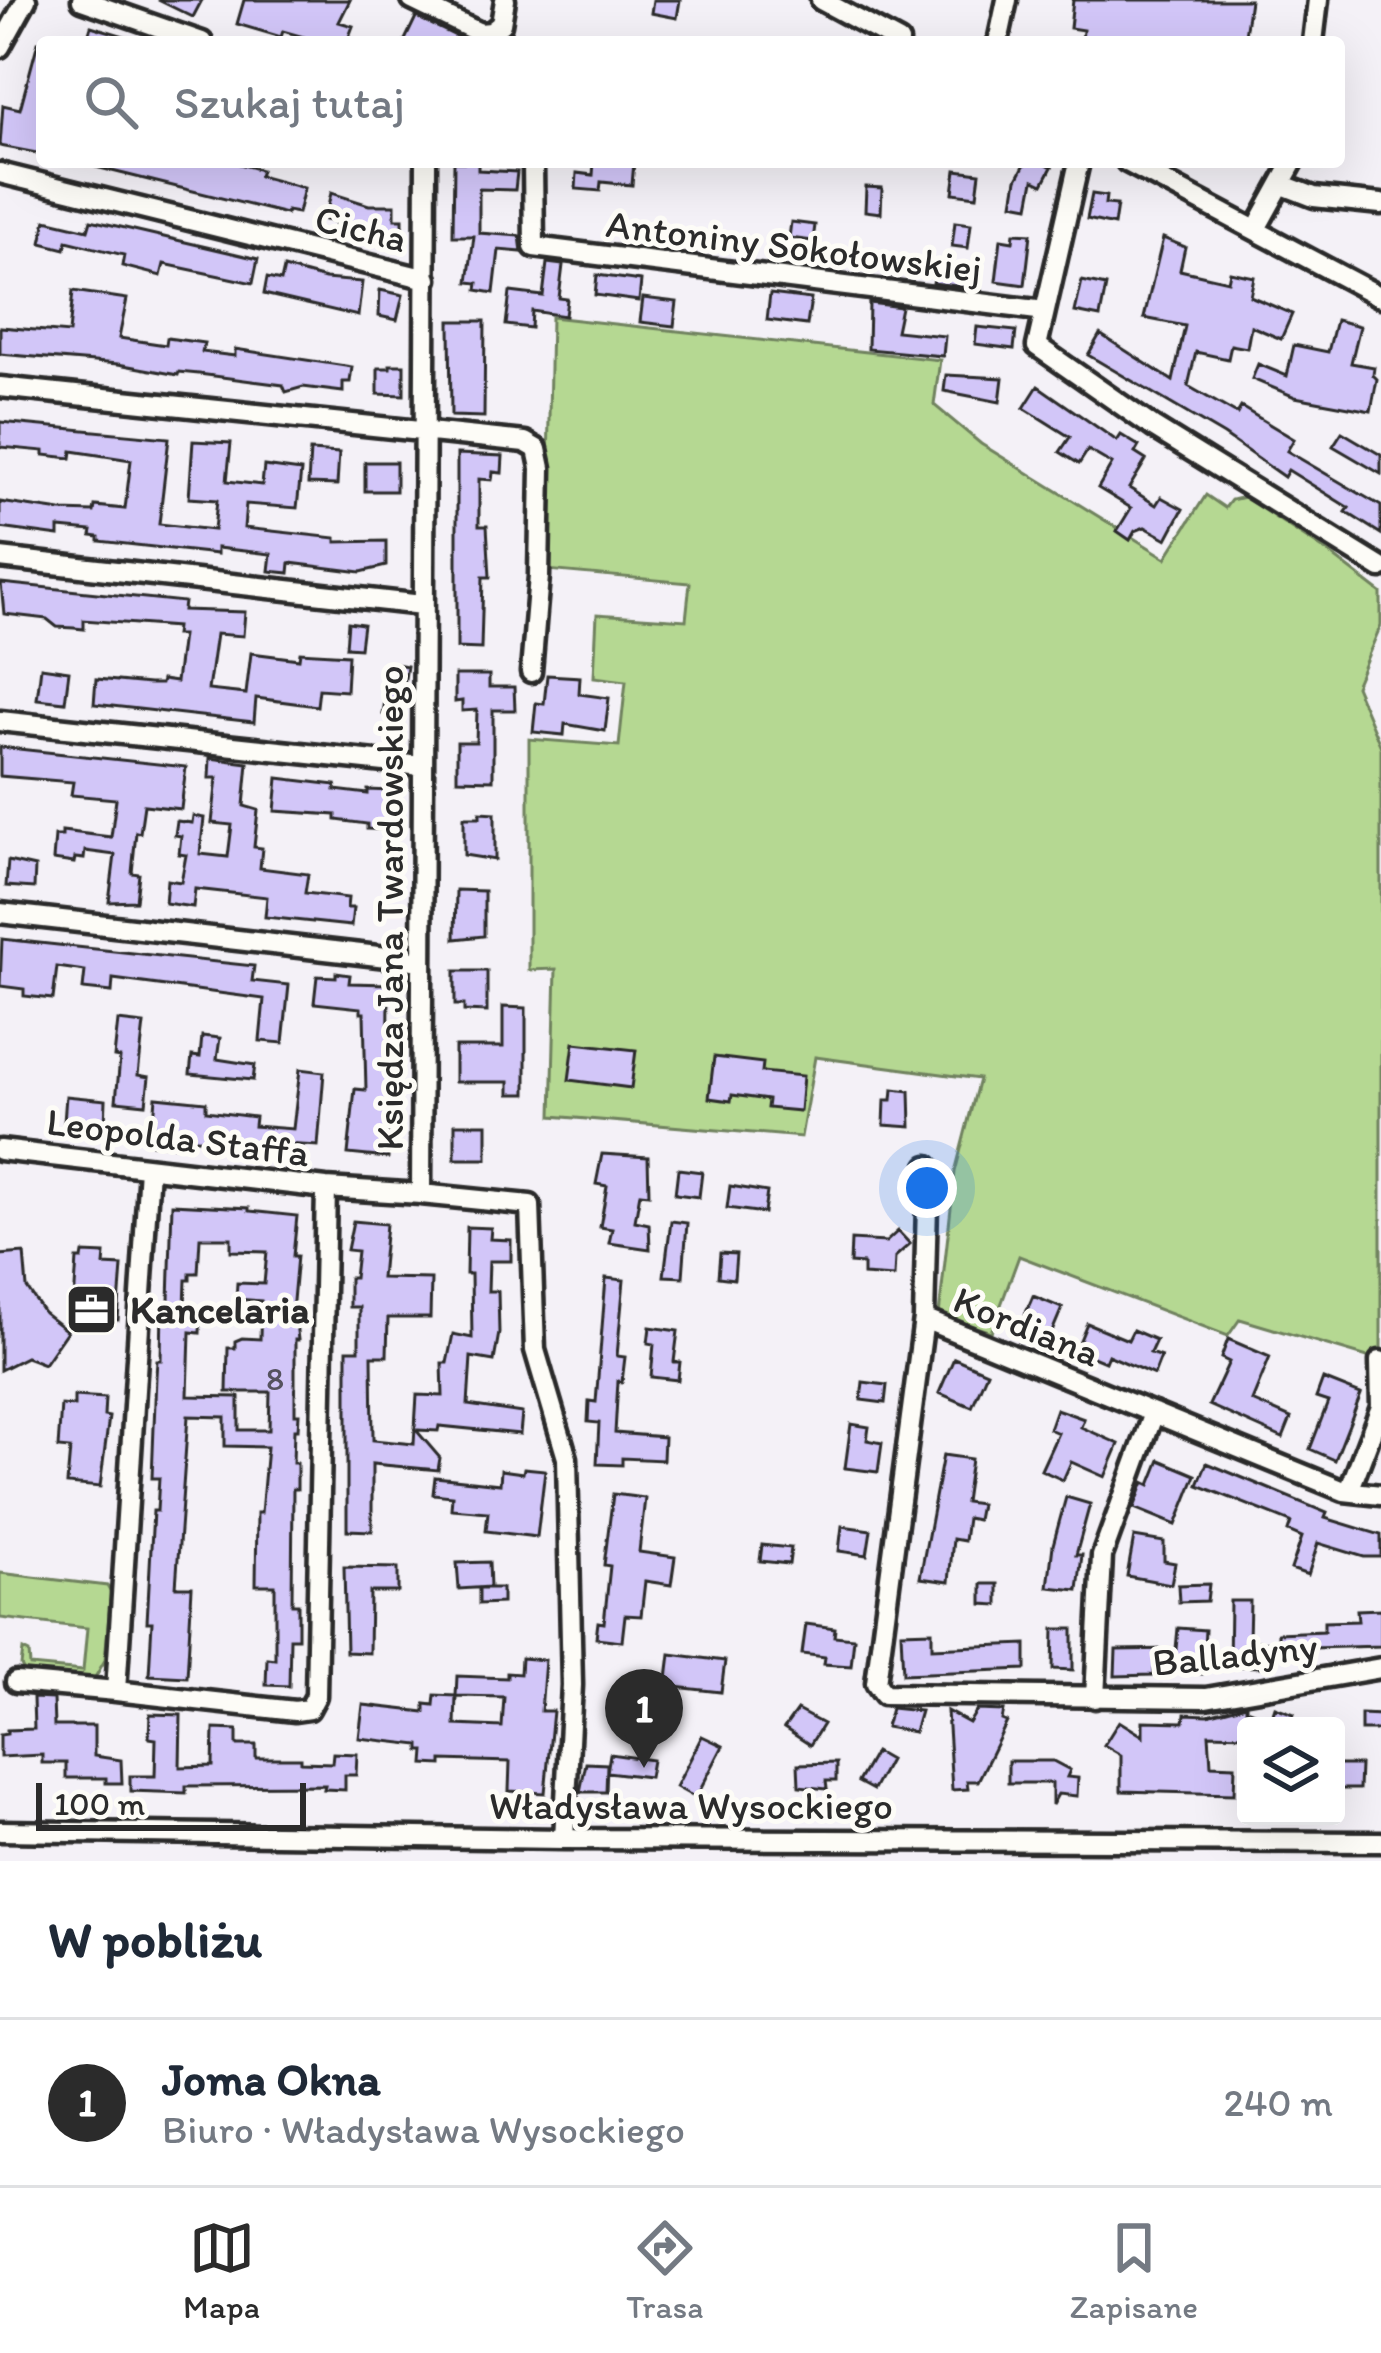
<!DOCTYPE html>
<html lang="pl">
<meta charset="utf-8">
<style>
:root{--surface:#fff;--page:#f2f2f3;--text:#1f2937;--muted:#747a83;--line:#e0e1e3;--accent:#2b2b2b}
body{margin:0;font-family:Itim,sans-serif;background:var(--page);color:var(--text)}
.controls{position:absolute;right:36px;bottom:36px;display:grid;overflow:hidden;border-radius:12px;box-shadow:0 12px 48px #0002}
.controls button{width:108px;height:108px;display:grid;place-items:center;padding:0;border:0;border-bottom:3px solid var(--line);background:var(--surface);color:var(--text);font:60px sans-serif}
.scale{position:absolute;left:36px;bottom:30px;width:270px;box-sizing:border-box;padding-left:12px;border:6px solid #2b2b2b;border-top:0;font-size:33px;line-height:42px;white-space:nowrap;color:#2b2b2b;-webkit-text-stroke:9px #fdfcf7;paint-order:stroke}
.you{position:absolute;left:927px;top:1188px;width:42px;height:42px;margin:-30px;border:9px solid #fff;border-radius:50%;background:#1a73e8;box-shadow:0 0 0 18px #1a73e833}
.badge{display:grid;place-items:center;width:78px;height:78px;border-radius:50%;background:var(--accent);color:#fff;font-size:39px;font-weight:700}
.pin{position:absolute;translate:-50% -99px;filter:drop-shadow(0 3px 6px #0008)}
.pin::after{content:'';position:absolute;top:63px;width:42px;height:36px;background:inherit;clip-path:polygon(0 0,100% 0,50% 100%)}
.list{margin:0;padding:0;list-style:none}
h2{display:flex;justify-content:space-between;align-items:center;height:156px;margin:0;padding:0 48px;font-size:51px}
h2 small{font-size:39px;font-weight:400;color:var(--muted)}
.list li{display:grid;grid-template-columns:78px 1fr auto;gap:36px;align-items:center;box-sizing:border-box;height:168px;padding:0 48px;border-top:3px solid var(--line)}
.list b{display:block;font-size:45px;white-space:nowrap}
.list p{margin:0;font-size:39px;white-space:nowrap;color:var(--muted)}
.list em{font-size:39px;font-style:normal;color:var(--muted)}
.icon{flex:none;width:66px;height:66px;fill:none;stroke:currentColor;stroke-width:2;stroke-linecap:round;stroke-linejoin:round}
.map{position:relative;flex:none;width:1381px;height:1861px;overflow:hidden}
.search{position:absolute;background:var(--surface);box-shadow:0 12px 48px #0002;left:36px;right:36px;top:36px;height:132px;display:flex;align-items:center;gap:30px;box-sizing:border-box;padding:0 42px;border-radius:12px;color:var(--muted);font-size:45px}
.sheet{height:324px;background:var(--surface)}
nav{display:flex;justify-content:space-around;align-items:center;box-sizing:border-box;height:168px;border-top:3px solid var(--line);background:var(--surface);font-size:33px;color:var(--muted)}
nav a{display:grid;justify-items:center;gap:6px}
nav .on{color:var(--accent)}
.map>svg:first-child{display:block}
.green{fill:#b5d892;stroke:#70825e;stroke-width:3}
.building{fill:#d2c6f8;stroke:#2b2b2b;stroke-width:3;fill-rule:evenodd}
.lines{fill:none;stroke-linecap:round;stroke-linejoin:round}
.minor-casing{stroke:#2b2b2b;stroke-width:27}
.minor{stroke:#fdfcf7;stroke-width:18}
.labels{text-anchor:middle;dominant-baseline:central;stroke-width:10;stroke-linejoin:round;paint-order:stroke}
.number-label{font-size:33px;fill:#55525e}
.street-label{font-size:39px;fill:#2b2b2b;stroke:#fdfcf7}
.poi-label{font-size:39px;font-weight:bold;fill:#2b2b2b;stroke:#fdfcf7;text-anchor:start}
</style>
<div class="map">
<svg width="1381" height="1861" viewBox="0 0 1381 1861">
<rect width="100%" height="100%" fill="#f4f1f7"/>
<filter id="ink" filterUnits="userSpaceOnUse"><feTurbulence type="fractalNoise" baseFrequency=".00833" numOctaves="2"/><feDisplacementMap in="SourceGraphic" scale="24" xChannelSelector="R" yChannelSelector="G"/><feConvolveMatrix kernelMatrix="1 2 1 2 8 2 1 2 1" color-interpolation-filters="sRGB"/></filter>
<g filter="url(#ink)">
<!-- green -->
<path class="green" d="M551,317L940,360L934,405L981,444L1166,558L1206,495L1225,508L1231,500L1244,497L1329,553L1381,593V625L1355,686L1381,747V1361L1240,1319L1228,1336L1019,1256L991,1332L939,1315L955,1172L979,1079L815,1057L801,1137L552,1116L556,969L529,970V739L619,746L626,681L594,677L597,614L686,620L690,583L546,570Z
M0,1573L107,1586L111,1593L105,1660L93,1681L26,1674L21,1666L23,1650L29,1653L30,1666L83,1671L87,1628L0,1618Z"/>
<!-- building -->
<path class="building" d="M158,0H202L193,17Z
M244,0H350L339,22L353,26L347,42H310L311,39L283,31L281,37L237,24Z
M653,0H680L677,18L651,13Z
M1073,0H1250L1244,42H1082L1083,30L1070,28Z
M416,17L468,42H404Z
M91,26L131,38V42H86Z
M38,42L42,43V154L0,146L3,105L20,109Z
M96,162H233L261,170L259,176L304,188L298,213L287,211L286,214L96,167Z
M454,162H478V170L517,172L515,190L479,189V233L520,236L522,252L499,250L494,293L477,290L478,283L468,282L474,236H453Z
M594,162H634L632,185L601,182L600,191L576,189L577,173L593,175Z
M1026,162H1043L1052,167L1043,184L1034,180L1029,206L1013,203L1017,179Z
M956,170L980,173L977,196L953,193Z
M866,187L882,188L881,213L865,211Z
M331,193L369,205H395V219H403V238H370V233L335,226L336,222L325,220Z
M1092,194L1106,196L1105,204L1117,205L1114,225L1087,219Z
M46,220L88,230L91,220L258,259L253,283L164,264L161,276L122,266L124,255L67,241L65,249L41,243Z
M791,222L815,225L813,241L789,238Z
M955,222L971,224L968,248L952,246Z
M1014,233L1031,234L1025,285L996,281L1001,239L1013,241Z
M1163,238L1185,247L1180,270L1228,281L1230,272L1254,277L1250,296L1292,314L1281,339L1251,326L1247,348L1231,345L1228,359L1196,352L1188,386L1237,414L1241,407L1294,439L1287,451L1381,506V534L1346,512L1349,508L1288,470L1284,477L1224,435L1088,355L1100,334L1173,381L1185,326L1144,318Z
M547,263L563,265L559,298L567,299L565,316L532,311L531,328L506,325L510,292L543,296Z
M284,268L325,279L362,282L358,316L264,294L267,278L281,281Z
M935,274L981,282L980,289L933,283Z
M597,275L641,281L639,301L595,295Z
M1082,281L1106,286L1100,317L1075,312Z
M380,290L403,295L397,320L379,316Z
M73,291L127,299L119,338L166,345L167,338L204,343L202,352L235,356V349L352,367L350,382H343V392L303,387L286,392L283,385L199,374L179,372L178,375L118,364L0,354V327L69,333Z
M770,294L811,299L807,325L767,320Z
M643,298L677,302L674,326L640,322Z
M869,303L901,307L896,331L945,336L943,356L868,349Z
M1336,320L1360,326L1351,363L1374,367L1373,375L1377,379L1371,411L1295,397L1252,379L1258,364L1287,376L1294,345L1328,352Z
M450,321H485L484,417L451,416Z
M977,327L1016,331L1014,349L975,344Z
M390,365H404V395L378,394V368H390Z
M946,375L1003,378L1000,402L944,391Z
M1038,386L1117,441L1121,435L1139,446L1135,453L1146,460L1129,488L1156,505L1161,497L1183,509L1167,539L1145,527L1135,531L1130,540L1117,531L1131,508L1098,488L1112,464L1088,450L1079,464L1060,452L1070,437L1024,408Z
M0,422L169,438L159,524L214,530L217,500L189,498L193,441L231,443L227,481L262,485L264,466L301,471L297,508L246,504L244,528L336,538V542L386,541V566L361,572L290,563L289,573L269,571L271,554L217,548V554L99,541V537L91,536L92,531L59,528V536L0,528V502L61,511L94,512L95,506L125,509L131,460L72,451L71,458L44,455V451L0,447Z
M1342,432L1381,455V474L1333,446Z
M310,451L339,453L337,485L308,484Z
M457,454L503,456L502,473L493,472L492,480L479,479V526H487L490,577H483L481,649L457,648Z
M365,462H396V491H365Z
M1,583L184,602L183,610L245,612L243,636L216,634L208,690L246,694L251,653L299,659L300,652L348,655L346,691L319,689L317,706L256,698L254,722L94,704L96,679L149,684H161L162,680L176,682L182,635H175L176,627L84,620V629L74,628L57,627L47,619L4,614Z
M348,622L363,624L360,648L346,647Z
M390,663L407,666L399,715L383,714Z
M41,667L69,671L65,702L37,699Z
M455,675H489V687H514L515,710H493V780L457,779V742H476L477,710L462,711V701L455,702Z
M547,675L580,677L579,694L609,698L605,731L565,724L564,735L533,732L536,703L544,704Z
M0,747L186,767L181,809L144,805L140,833L136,832L132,873L139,874L136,901L109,902L115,855L85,851L84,859L75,858L74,863L53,860L55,836H62V831L111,837L116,799L71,795L73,782L0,776Z
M210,758L248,763L244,806L258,810L254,847L262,848L260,868L308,874L305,893L348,898L347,908H353L351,926L265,917L267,897L195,889L193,907L165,903L167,880L181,882L186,855L179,854L181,836L175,835L177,821L192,823L193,816L204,818L200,854L228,857L232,825L212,823L217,778H209Z
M278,778L336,785L335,790L368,794V790L392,791L391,830L367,829V824L336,820V815L275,811Z
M480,812L495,813V860L464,855V817H480Z
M8,861L35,867L34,888L6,886Z
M456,890L484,891V936L455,939Z
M2,939L254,966L252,981L289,985L283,1043L260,1041L264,999L113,979L112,992L83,989L85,971L57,967L53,999L24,996V989L0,986Z
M455,971H487V1012L464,1011V1005H455Z
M336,973L350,975L349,983L389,984L388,1158L348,1154L355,1089L366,1090L364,1013H361V1008L314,1003L317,976L336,977Z
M503,1007L526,1008V1094H509V1082H455V1047H503Z
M118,1021L144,1024L138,1075L149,1077L146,1104L116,1101L120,1058L114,1057Z
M202,1036L220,1038L217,1059L255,1065L253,1080L190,1074L192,1056L200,1057Z
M574,1043L636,1050L631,1088L569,1080Z
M714,1057L763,1063L762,1072L803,1076L800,1111L767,1108L768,1100L732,1095L731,1101L709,1098Z
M300,1069L324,1072L318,1146L180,1138L179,1146L152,1144L156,1097L206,1102V1111L255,1117L254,1126L293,1129Z
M893,1089L910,1091L911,1127L884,1125L885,1100H892Z
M66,1096L106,1100L105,1125L64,1122Z
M455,1124H487V1159H455Z
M602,1154L648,1157L649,1194L640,1193L635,1221L649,1224L650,1249L609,1243L612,1229L600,1227L607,1186L596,1184Z
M678,1169L702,1172L699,1197L675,1194Z
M730,1186L767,1192L764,1213L727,1208Z
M172,1204L249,1208V1211L297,1216L293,1256H297L292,1312L295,1313L298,1340H295V1414H299L298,1429H294L293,1463H297V1489H293L292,1604H298V1638H290L289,1686L266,1685L267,1658L275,1659V1585H256L257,1513H261L267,1447L225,1446V1417L188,1416L176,1587H192L187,1677L149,1675L152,1622H147L153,1511H157L159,1478H152L156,1376L157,1360H161L162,1306L169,1301ZM200,1238H231V1251L267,1252L264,1284L237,1283L236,1299L261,1301L260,1339L242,1338L235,1341V1348H228L227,1392H270L269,1430H239V1397L188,1396L190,1332L200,1333L201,1308L185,1307L186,1280H190V1273H198Z
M353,1221L386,1224L381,1278L431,1279L430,1318H388L387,1356H372L373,1440L414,1444L417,1395L443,1396L442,1363H447L453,1334L472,1338L471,1274H466L467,1227L491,1228L490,1239L511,1240V1261H489L488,1291H498L499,1333L494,1361L471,1357L468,1405L522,1413L520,1434L439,1426L438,1431L416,1430L440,1458L438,1470L372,1464V1531L347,1530V1350H359V1307H349V1278H354L357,1251L347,1250Z
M671,1221L687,1223L683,1277L664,1276Z
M898,1231L910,1244L895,1257L894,1277L863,1275V1264L850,1263L851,1240L886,1242Z
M24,1253L27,1288L44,1313L67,1331L44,1364L26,1357L0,1370V1255Z
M83,1253L105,1254L104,1265L122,1266L118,1320L73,1318L77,1259H82Z
M720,1253L736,1254L734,1279L718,1277Z
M606,1278L624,1280L617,1356L625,1357L622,1382L618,1381L615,1433L664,1437L663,1460L622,1458V1465L597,1464L599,1423L588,1422L589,1401L596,1402Z
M1033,1296L1062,1308L1049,1339L1020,1327Z
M1087,1323L1128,1340L1133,1330L1156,1340L1150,1353L1161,1357L1154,1375L1108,1355L1105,1362L1076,1350Z
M650,1327L678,1331L674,1362H680L678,1380L651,1377L654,1344L648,1343Z
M1228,1339L1270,1357L1252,1401L1291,1418L1283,1438L1209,1405L1229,1362L1221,1358Z
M954,1358L987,1372L972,1407L939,1393Z
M1323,1379L1361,1394L1335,1460L1310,1449L1328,1402L1316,1398Z
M863,1382L887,1385L885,1403L861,1400Z
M74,1396L105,1398L104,1416L109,1417L100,1487L67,1484L70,1449L58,1448L61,1405L74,1406Z
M1056,1409L1084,1419L1081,1427L1119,1444L1105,1477L1071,1462L1063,1480L1041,1470L1058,1433L1049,1429Z
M851,1424L869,1427L867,1440L882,1443L878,1472L845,1468Z
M943,1455L971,1459L965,1502L980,1504L977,1520L967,1518L964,1541L953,1539L949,1582L920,1578Z
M1160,1460L1196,1475L1176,1525L1134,1508L1144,1482L1150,1485Z
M1207,1463L1327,1513L1325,1518L1381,1535V1557H1364L1318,1543L1308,1575L1291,1569L1302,1537L1288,1531L1291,1522L1198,1485Z
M524,1468L545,1470L537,1537L486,1531L488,1512L451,1509L452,1496L433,1494L435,1477L500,1484L501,1470L523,1473Z
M613,1494L645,1498L639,1552L675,1557L671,1585L645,1581L641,1616L625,1615L622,1641L596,1638L598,1622L604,1623L610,1566L604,1565Z
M1066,1497L1090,1504L1076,1555H1082L1078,1590L1048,1587L1053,1545Z
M842,1526L871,1530L867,1555L839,1551Z
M1134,1537L1164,1542V1561L1175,1563L1171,1584L1127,1576Z
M762,1545L791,1548L789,1564L760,1561Z
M489,1562L490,1587L459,1589L457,1563Z
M344,1567L398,1568V1592H370L369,1653L346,1652Z
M982,1584H998V1605L982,1604Z
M1209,1584L1207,1601L1179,1602L1178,1585Z
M479,1588H502V1603L479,1604Z
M1230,1601H1250L1249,1641L1278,1642V1633L1324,1631V1622L1358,1621L1357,1610L1381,1609V1646L1312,1648V1656L1264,1657L1263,1667L1229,1666Z
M806,1624L835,1628L834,1636L854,1638L851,1666L824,1664L825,1657L802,1654Z
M1178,1628L1205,1630L1202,1674L1154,1670V1675L1115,1676L1116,1650L1176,1649Z
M1054,1629H1073V1670L1053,1669Z
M932,1631V1648L1026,1644V1669L903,1674L901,1632Z
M670,1654L725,1661L721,1692L666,1686Z
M521,1658L545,1660L541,1711H553L545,1793L509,1791L510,1762L442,1760V1765L424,1764L425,1751H420V1745L359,1738L363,1705L425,1712V1704L434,1705L435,1695L456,1696L457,1676L507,1678V1673L520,1674ZM456,1696L504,1697L502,1727L455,1725Z
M33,1698L53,1699L54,1726H94V1756L121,1760L122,1783H106V1778H66V1763H42V1755L0,1757V1735L7,1734V1730L34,1729Z
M1246,1705V1709L1271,1719L1275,1707L1294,1714L1290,1726H1246V1735L1209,1734L1211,1765L1235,1766L1234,1794L1121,1791V1755L1104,1745L1119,1721L1143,1736V1721L1184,1722L1185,1714L1208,1715Z
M891,1708L920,1711L914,1732L886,1727Z
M797,1710L823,1724L810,1745L784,1728Z
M977,1710L1004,1711L1002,1720L1007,1722L978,1781H967L968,1789L952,1790L947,1711L969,1723Z
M150,1714L181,1715L180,1767L213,1766L214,1729L237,1730V1745H256V1758H301V1762L332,1763L333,1753L357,1754L356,1775H345V1790L324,1789L325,1785L186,1786V1793L130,1791V1776H155L156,1739L149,1738Z
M1361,1714L1381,1715V1730H1361Z
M702,1736L723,1746L696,1798L676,1787Z
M875,1752L889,1760L873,1790L858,1782Z
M610,1754L652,1760L649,1777L607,1772Z
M1008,1761H1053L1070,1770L1067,1777L1078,1778L1077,1796L1058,1794L1052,1805V1783H1008Z
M586,1763L607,1764L606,1792H580Z
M836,1763V1781H826L827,1789L799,1786L798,1764Z
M1336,1765H1360L1359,1789H1336Z"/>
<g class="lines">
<defs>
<path id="minor" d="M82,0L202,42
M412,0L480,33L491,32L501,24L505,0
M821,0L899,42
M998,42L1007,0
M1313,42L1318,0
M0,47L26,0
M426,162L421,1194L530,1205L535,1350L567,1458L572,1685L564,1839
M1079,162L1037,346L1153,427L1381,568
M1127,162L1381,297
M533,163L534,247L1045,311
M0,173L427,279
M1283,185L1314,197L1381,204
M1256,229L1293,162
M0,387L525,442L537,449L541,468L539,576L531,672
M0,558L422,605
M0,721L422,766
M0,913L422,961
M0,1150L326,1188L421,1194
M149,1168L116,1691L295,1711L309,1709L316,1696L326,1188
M924,1319L928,1166
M1349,1491L1381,1407L1380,1361
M1381,1495L1344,1491L924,1319L876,1683L884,1694L1206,1698L1381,1668
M16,1682L116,1691
M1095,1698L1102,1556L1154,1413
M0,1831L564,1839L1381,1842"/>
</defs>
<!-- minor casing -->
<use href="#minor" class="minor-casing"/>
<!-- minor -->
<use href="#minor" class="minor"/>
</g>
</g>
<!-- icons -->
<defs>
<symbol id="office-square" viewBox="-11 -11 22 22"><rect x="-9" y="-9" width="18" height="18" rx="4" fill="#2b2b2b" stroke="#fdfcf7"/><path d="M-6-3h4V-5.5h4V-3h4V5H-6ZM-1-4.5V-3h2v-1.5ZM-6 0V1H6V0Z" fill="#fff"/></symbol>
</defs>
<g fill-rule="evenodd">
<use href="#office-square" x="62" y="1280" width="59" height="59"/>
</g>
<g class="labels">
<!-- number labels -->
<g class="number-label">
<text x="275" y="1378">8</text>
</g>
<!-- street labels -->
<g class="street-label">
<text transform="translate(361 228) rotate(14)">Cicha</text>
<text transform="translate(794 246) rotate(7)">Antoniny Sokołowskiej</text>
<text transform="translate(389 908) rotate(-90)">Księdza Jana Twardowskiego</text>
<text transform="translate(178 1137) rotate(7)">Leopolda Staffa</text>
<text transform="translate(1027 1326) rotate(22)">Kordiana</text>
<text transform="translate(1235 1654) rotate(-6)">Balladyny</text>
<text x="691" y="1805">Władysława Wysockiego</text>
</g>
<!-- poi labels -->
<g class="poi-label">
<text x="130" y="1309">Kancelaria</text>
</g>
</g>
</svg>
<div class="controls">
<button><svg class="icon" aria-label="layers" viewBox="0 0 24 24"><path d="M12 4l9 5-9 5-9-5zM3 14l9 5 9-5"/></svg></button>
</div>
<div class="scale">100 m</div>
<div class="you"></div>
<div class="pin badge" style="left:644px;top:1768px">1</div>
<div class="search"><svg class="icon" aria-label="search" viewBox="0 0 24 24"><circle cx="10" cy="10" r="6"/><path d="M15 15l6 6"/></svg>Szukaj tutaj</div>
</div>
<section class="sheet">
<h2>W pobliżu<small></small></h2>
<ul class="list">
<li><span class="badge">1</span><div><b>Joma Okna</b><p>Biuro · Władysława Wysockiego</p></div><em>240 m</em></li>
</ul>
</section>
<nav>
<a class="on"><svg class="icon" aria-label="map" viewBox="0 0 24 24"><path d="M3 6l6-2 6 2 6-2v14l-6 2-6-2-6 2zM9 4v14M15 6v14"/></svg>Mapa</a>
<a><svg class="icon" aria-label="directions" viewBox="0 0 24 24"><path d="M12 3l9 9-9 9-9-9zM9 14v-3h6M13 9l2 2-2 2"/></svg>Trasa</a>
<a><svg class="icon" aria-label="saved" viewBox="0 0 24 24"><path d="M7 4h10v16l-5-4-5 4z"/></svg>Zapisane</a>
</nav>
